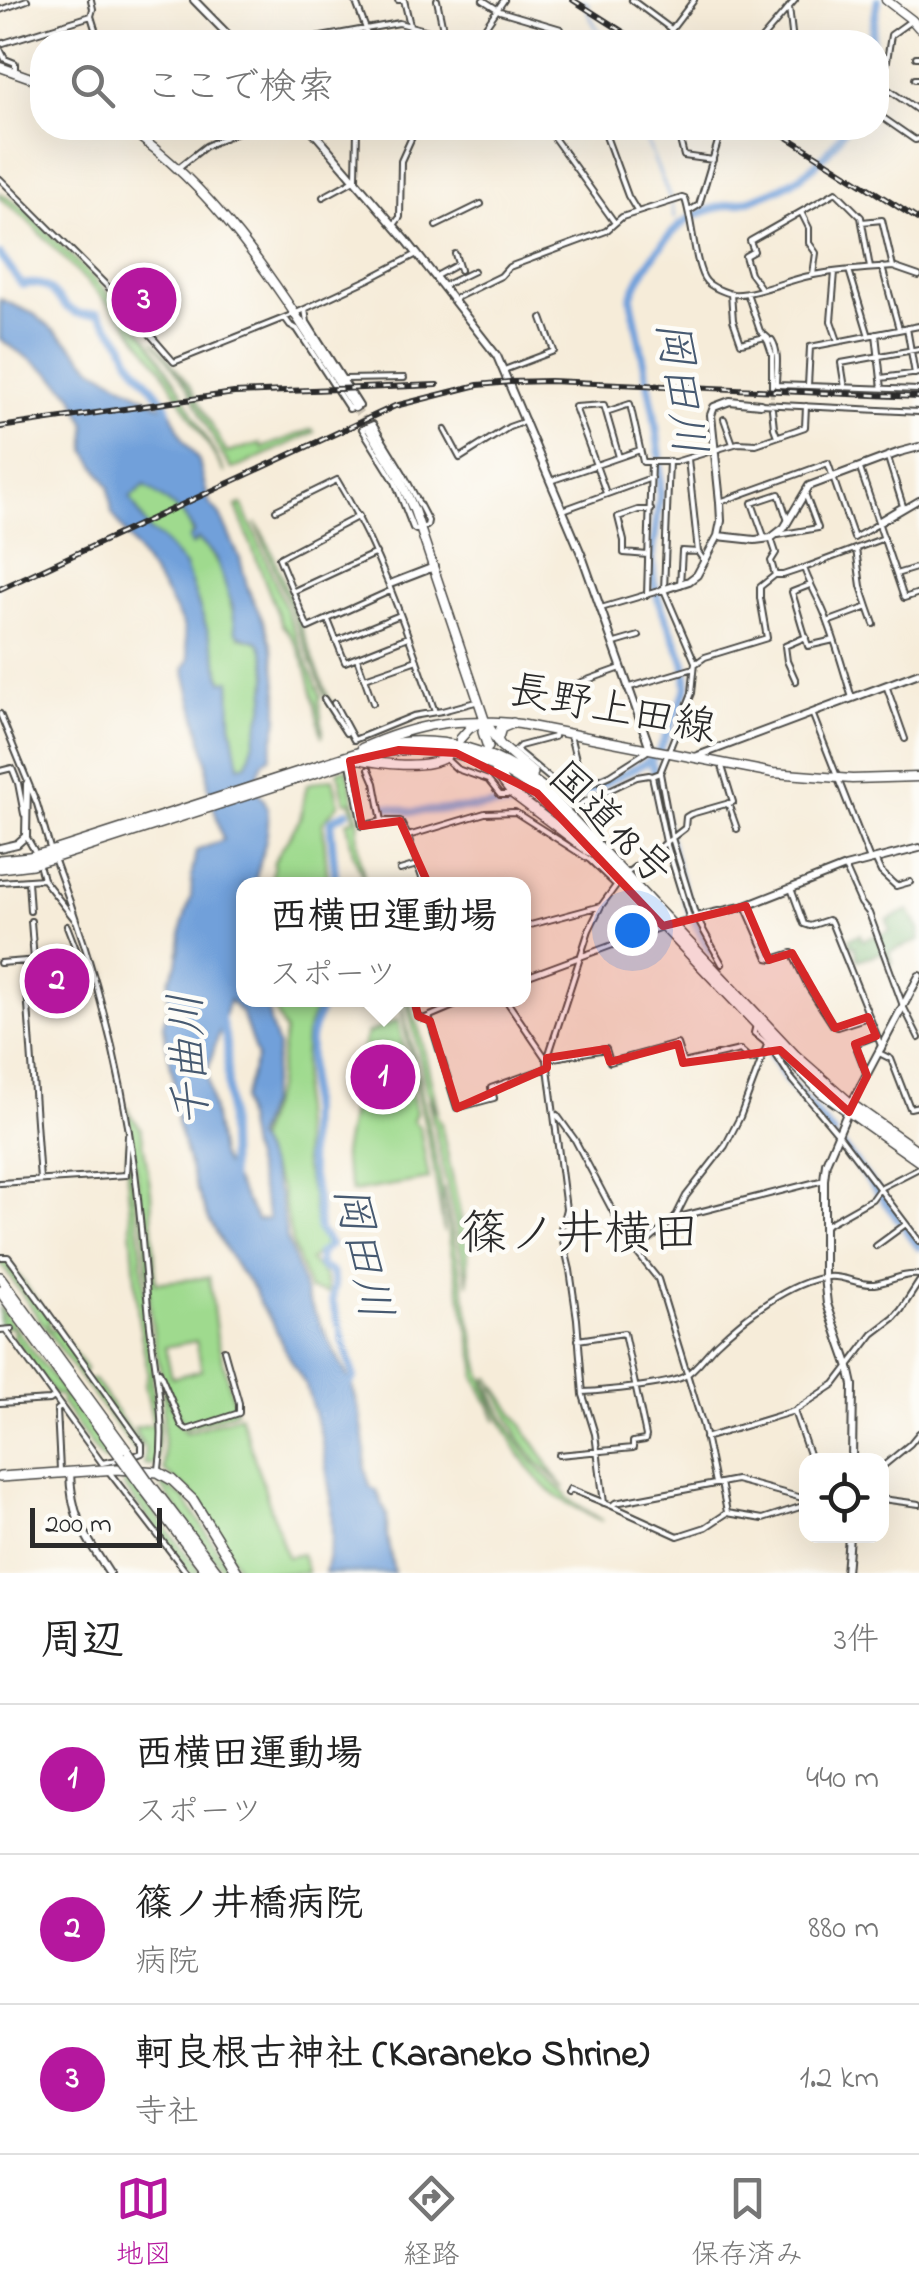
<!DOCTYPE html>
<html lang="ja">
<meta charset="utf-8">
<style>
:root{--surface:#fff;--page:#f6f6f6;--text:#222;--muted:#767676;--line:#e0e0e0;--accent:#b5179e}
body{margin:0;font-family:"Indie Flower","Klee One",sans-serif;background:var(--page);color:var(--text)}
.controls{position:absolute;right:30px;bottom:30px;display:grid;overflow:hidden;border-radius:20px;box-shadow:0 10px 40px #0002}
.controls button{width:90px;height:90px;display:grid;place-items:center;padding:0;border:0;border-bottom:2px solid var(--line);background:var(--surface);color:var(--text);font:50px sans-serif}
.scale{position:absolute;left:30px;bottom:25px;width:132px;box-sizing:border-box;padding-left:10px;border:5px solid #2b2b2b;border-top:0;font-size:28px;line-height:35px;white-space:nowrap;color:#2b2b2b;-webkit-text-stroke:8px #fdfcf7;paint-order:stroke}
.you{position:absolute;left:632px;top:930px;width:35px;height:35px;margin:-25px;border:8px solid #fff;border-radius:50%;background:#1a73e8;box-shadow:0 0 0 15px #1a73e833}
.badge{display:grid;place-items:center;width:65px;height:65px;border-radius:50%;background:var(--accent);color:#fff;font-size:32px;font-weight:700}
.pin{position:absolute;translate:-50% -50%;border:5px solid #fff;box-shadow:0 2px 10px #0006}
.popup{position:absolute;left:236px;top:877px;width:295px;height:130px;box-sizing:border-box;display:grid;place-content:center;border-radius:20px;background:var(--surface);filter:drop-shadow(0 2px 8px #0005);font-size:32px;white-space:nowrap;color:var(--muted)}
.popup b{font-size:38px;color:var(--text)}
.popup::after{content:'';position:absolute;left:50%;top:100%;margin-left:-20px;border:20px solid transparent;border-top-color:var(--surface)}
.list{margin:0;padding:0;list-style:none}
h2{display:flex;justify-content:space-between;align-items:center;height:130px;margin:0;padding:0 40px;font-size:42px}
h2 small{font-size:32px;font-weight:400;color:var(--muted)}
.list li{display:grid;grid-template-columns:65px 1fr auto;gap:30px;align-items:center;box-sizing:border-box;height:150px;padding:0 40px;border-top:2px solid var(--line)}
.list b{display:block;font-size:38px;white-space:nowrap}
.list p{margin:0;font-size:32px;white-space:nowrap;color:var(--muted)}
.list em{font-size:32px;font-style:normal;color:var(--muted)}
.icon{flex:none;width:55px;height:55px;fill:none;stroke:currentColor;stroke-width:2;stroke-linecap:round;stroke-linejoin:round}
.map{position:relative;flex:none;width:919px;height:1573px;overflow:hidden}
.search{position:absolute;background:var(--surface);box-shadow:0 10px 40px #0002;left:30px;right:30px;top:30px;height:110px;display:flex;align-items:center;gap:25px;box-sizing:border-box;padding:0 35px;border-radius:40px;color:var(--muted);font-size:38px}
.sheet{height:580px;background:var(--surface)}
nav{display:flex;justify-content:space-around;align-items:center;box-sizing:border-box;height:140px;border-top:2px solid var(--line);background:var(--surface);font-size:28px;color:var(--muted)}
nav a{display:grid;justify-items:center;gap:5px}
nav .on{color:var(--accent)}
.map>svg:first-child{display:block}
.green{fill:#9fda8e;stroke:#65825c;stroke-width:2.5;fill-rule:evenodd}
.forest{fill:#7fba79;stroke:#557252;stroke-width:2.5}
.water{fill:#71a0da;stroke:#4e6682;stroke-width:2.5;fill-rule:evenodd}
.lines{fill:none;stroke-linecap:round;stroke-linejoin:round}
.stream{stroke:#71a0da;stroke-width:2.5}
.river{stroke:#71a0da;stroke-width:8}
.street-tunnel{stroke:#cdc5b6;stroke-width:4;stroke-dasharray:4 2;stroke-linecap:butt}
.primary-tunnel{stroke:#cdc5b6;stroke-width:8;stroke-dasharray:8 4;stroke-linecap:butt}
.street-casing{stroke:#494845;stroke-width:8}
.secondary-casing{stroke:#494845;stroke-width:10}
.primary-casing{stroke:#494845;stroke-width:11}
.highway-casing{stroke:#494845;stroke-width:12}
.street{stroke:#fff;stroke-width:4}
.secondary{stroke:#fff;stroke-width:6}
.primary{stroke:#fff;stroke-width:8}
.highway{stroke:#fff;stroke-width:9}
.rail-casing{stroke:#2b2b2b;stroke-width:6}
.rail{stroke:#fdfcf7;stroke-width:2.5;stroke-dasharray:8;stroke-linecap:butt}
.highway-bridge-casing{stroke:#494845;stroke-width:12;stroke-linecap:butt}
.highway-bridge{stroke:#fff;stroke-width:9}
.marked{fill:#d62828;fill-opacity:0.2;stroke:#d62828;stroke-width:8;stroke-linejoin:round}
.labels{text-anchor:middle;dominant-baseline:central;stroke-width:9;stroke-linejoin:round;paint-order:stroke}
.street-label{font-size:42px;fill:#2b2b2b;stroke:#fdfcf7}
.water-label{font-size:45px;font-style:italic;fill:#475a71;stroke:#fdfcf7}
.quarter-label{font-size:48px;fill:#2b2b2b;stroke:#fdfcf7}
</style>
<div class="map">
<svg width="919" height="1573" viewBox="0 0 919 1573">
<rect width="100%" height="100%" fill="#fdfcf7"/>
<filter id="ink" filterUnits="userSpaceOnUse"><feTurbulence type="fractalNoise" baseFrequency=".01" numOctaves="2"/><feDisplacementMap in="SourceGraphic" scale="20" xChannelSelector="R" yChannelSelector="G"/><feConvolveMatrix kernelMatrix="1 2 1 2 8 2 1 2 1" color-interpolation-filters="sRGB"/></filter>
<filter id="wash" filterUnits="userSpaceOnUse"><feTurbulence type="fractalNoise" baseFrequency=".0048" numOctaves="4" result="noise"/><feDisplacementMap in="SourceGraphic" scale="40" xChannelSelector="R" yChannelSelector="G"/><feGaussianBlur stdDeviation="2.25" result="paint"/><feColorMatrix in="noise" values="0 0 0 0 0 0 0 0 0 0 0 0 0 0 0 0 0 1.4 0 .05"/><feComposite in="paint" operator="in"/></filter>
<g filter="url(#wash)">
<rect width="100%" height="100%" fill="#f6ecd9"/>
<!-- green -->
<path class="green" d="M0,193L24,208L114,299L148,339L181,391L225,473L161,368L124,320L27,220L0,198Z
M154,341L190,386L227,453L260,443L262,448L312,429L314,432L244,465L232,469L219,450L189,390Z
M146,485C166,500 197,516 193,545L197,539C230,565 226,601 240,637L259,642C279,675 258,730 247,764L239,767L231,723L230,681H222L214,649L185,567L160,537L150,532L130,497Z
M242,505L258,540L321,697L319,701L323,732L322,737C313,703 308,650 282,625L236,506Z
M256,523L270,547L327,694L342,723L324,693Z
M347,768L359,821C355,841 361,863 365,882L353,854L347,822L355,818L351,802H345L338,771Z
M333,778L339,804L323,822L328,884H271L274,861L300,819L307,784Z
M269,1000H319L306,1033L300,1114L304,1165L312,1196L316,1230L325,1245L310,1260L325,1277L328,1293L309,1290L293,1246L281,1189L257,1141L276,1088L285,1032Z
M401,1000L440,1177L444,1233L433,1164L405,1030Z
M407,1000H409L421,1036L438,1112L426,1089Z
M398,1020L416,1113L413,1120L420,1128L429,1179L352,1192L343,1160V1153L365,1040L367,1034Z
M428,1098L441,1124L468,1252V1284Z
M126,1105L131,1116L141,1128L151,1192L156,1283C174,1280 191,1280 209,1277L217,1338L236,1411L187,1428C149,1374 151,1306 145,1242C140,1196 134,1151 126,1105ZM196,1341L202,1370L172,1378L165,1347Z
M128,1144L141,1248L147,1323L154,1368L152,1383L159,1424L157,1461L152,1465L144,1464L145,1448L134,1428L153,1424L145,1384L148,1373L138,1317L127,1176Z
M443,1188L481,1373L497,1421L475,1377L476,1366L451,1251Z
M0,1259L7,1260L51,1320L48,1324L52,1330L58,1329L86,1369L83,1375L87,1380H94L140,1445L137,1453L74,1369L0,1262Z
M0,1307L113,1458L105,1460L100,1457L61,1402L63,1398L60,1395H55L13,1337L14,1331L11,1327H4L0,1322Z
M489,1377L543,1456L552,1473L565,1488L537,1462L521,1441Z
M486,1378C504,1424 526,1462 565,1493L567,1498L603,1521C589,1514 574,1507 561,1499C526,1477 496,1417 486,1378Z
M163,1386L181,1428L186,1433L240,1415L287,1557L302,1554L308,1573H241L192,1493L164,1471Z
M127,1478L201,1573H191L124,1487V1481Z
M155,1478L184,1498L232,1573H225Z"/>
<!-- forest -->
<path class="forest" d="M909,910L919,930V941L889,952L892,963L889,966L883,952L858,960L855,946H851L849,938L860,934L862,940L890,931L887,920Z"/>
<!-- water -->
<path class="water" d="M0,299L34,314L70,344L92,367L171,412L183,439L199,461L209,503L220,515L240,559L248,589L266,627L273,652L278,692V719L270,757L263,762L253,787C256,791 261,795 264,800C276,821 259,863 254,884H243V1000H267L270,1023L278,1047L268,1103L255,1138L269,1165L280,1198L287,1239L308,1300L352,1385L360,1413L365,1445V1468L370,1487L377,1491L387,1515V1536L394,1573H325L332,1539L331,1499L321,1436L306,1386L284,1348L272,1321L260,1305L255,1291L235,1265L209,1220L196,1188L177,1123L173,1077L163,1024L168,1007L169,980L177,964L183,922L191,897L192,873L196,851L223,840L208,787L207,761L184,668L189,659L183,625L166,594L112,513L109,487L86,451V424L72,394L50,373L0,339ZM145,485L184,515L194,532L189,539L192,545L198,539L216,557L232,605L236,632L240,636L259,642C279,675 257,730 247,764L239,766L231,723L230,680L222,681L214,649L185,566L160,537L150,532L130,497ZM229,1000L242,1013L257,1057L242,1100L250,1149L269,1219L257,1220L220,1155L207,1073Z"/>
<g class="lines">
<!-- stream -->
<path class="stream" d="M582,0L589,5L588,13L605,42
M641,128L670,198
M672,205L675,217
M677,222L680,227"/>
<!-- river -->
<path class="river" d="M871,42L878,0
M0,255L22,285C57,277 54,307 80,314C84,315 94,313 98,313L123,343L130,360L166,404L167,415
M650,759C658,776 658,794 662,812C673,859 685,909 710,952
M385,806L411,812L557,802L580,796L645,763L659,752L687,687L685,663L659,602L654,583L652,559L660,495V457L654,412L631,298C640,271 666,234 690,218C705,209 725,206 742,202C787,190 821,168 845,128
M336,884L331,830L332,820L347,812
M323,1000L310,1038L308,1157L317,1202L319,1230L330,1245L319,1254L320,1266L332,1273L334,1286L332,1300L354,1378L344,1390
M220,1015L227,1044L230,1181
M768,1050L788,1081L833,1134
M839,1142L902,1224
M906,1230L919,1247"/>
</g>
</g>
<g filter="url(#ink)">
<g class="lines">
<!-- street-tunnel -->
<path class="street-tunnel" d="M772,387V404"/>
<!-- primary-tunnel -->
<path class="primary-tunnel" d="M355,407L369,428"/>
<defs>
<path id="street" d="M91,0L93,9L91,16L99,42
M355,0L366,29L367,42
M398,0H404L410,25V42
M437,0L444,34
M483,0L500,11L561,29L563,42
M632,0L671,29
M789,7L793,42
M0,10L27,0
M293,42L399,23L470,42
M478,42L481,33L504,0
M662,42L694,0
M759,42L795,0
M0,44L91,16
M0,49L5,59L15,63V72
M916,57H919
M915,79H919
M883,86L919,111
M876,104L883,86L891,35L912,20
M876,113L915,140L919,139
M547,128L615,223
M603,128L628,196L637,211
M677,128L684,156L713,160
M178,168L206,146L246,128
M0,179L114,293L174,362L294,314L369,279L417,254
M323,197L356,179L357,128
M691,210L699,205L722,128
M801,212L809,228V243L816,253L813,275
M862,222L882,220L893,267L919,276
M394,225L400,217L401,161L416,128
M436,226L481,204
M455,254L460,270
M882,267L899,329
M849,270L868,333
M835,272L831,321L838,341
M436,276L458,264
M443,286L474,271
M761,288L750,273L745,256L754,251L750,241L836,192L861,217L870,268
M747,293L760,331L768,338L765,337L768,342L772,340C780,353 776,371 776,385L808,386
M731,294L733,320L741,343L765,337
M454,299L501,276L509,267L606,231L622,217L682,198L685,199C692,218 695,269 706,281C711,287 726,293 733,294C752,296 788,280 809,276C836,270 865,269 893,267
M285,318L290,325L297,329L349,409L360,406L307,322L305,309
M919,326L810,347L808,386L919,390
M907,328L915,374
M876,334L882,389
M768,342L772,354V387
M504,370L554,351L542,318
M881,378L919,373
M344,379L404,378
M845,388L841,363L919,349
M760,404L919,412
M772,409L774,428L777,436
M606,412L630,404L643,462H675L738,443L756,444L805,427L806,406
M724,419L733,444
M373,424L403,473L428,521L427,526L416,530L413,528L395,482L362,429Z
M445,430L460,458L509,427L526,421
M688,459L698,552L704,561
M669,461L664,590L695,662L692,693L660,773L672,838L696,917L722,964
M860,469L904,598L919,593
M550,481L640,450
M606,493L575,407L604,405L619,457
M720,502L828,463L854,538L919,500
M276,510L337,480C381,552 407,632 435,712
M563,510L651,478
M359,516L279,558L308,628L390,591
M878,521L903,506L888,458
M778,535L818,528L806,496
M771,538L776,553L771,561L775,575
M765,539L752,503L779,494L788,521
M648,555L624,553V541L618,517L638,510H651
M896,574L919,567
M680,585L682,551L698,552
M810,585L792,592L808,646L834,640
M294,591L376,553
M647,595L651,462
M868,607L874,624
M601,608L662,590
M328,620L345,662L408,637
M830,621L868,607L861,586L856,549
M336,641L400,615
M615,643L639,636
M357,658L373,703
M695,664L705,657L767,638L760,598V587L775,575H783L804,568
M365,678L417,660
M796,681L787,661L785,646L806,637
M886,685L905,739
M568,687L621,668
M627,688L694,668
M852,698C844,672 837,646 827,620C821,602 810,586 804,568L884,538
M324,699L346,733
M334,703L354,740L413,716L442,711L479,701
M812,713L870,860
M0,714L37,804L50,848
M555,731L554,737L520,746L516,750L558,785V788
M570,735L583,787L610,775L646,752
M445,758L457,769L488,780L500,795H507
M350,764L362,826L382,821H400L408,836L424,884
M369,769L375,783L382,821
M0,771L12,768L18,783L24,814
M652,776L666,842L689,917
M728,803L737,829
M578,808L582,803L637,777L649,775L652,776L660,773
M26,836L34,850
M408,836L485,813L515,812L590,860L616,885
M875,859L881,872L896,886L910,882
M55,861C93,960 121,1067 135,1172C141,1220 144,1268 149,1317C154,1368 167,1417 159,1469
M845,867L861,903L869,913L903,1006L919,1038
M40,868L43,879L76,921
M400,870L417,865
M627,873L685,828L686,817L691,814L733,802L721,763
M28,881L30,911
M0,882L43,879
M792,891L804,924L810,926L828,920L831,922L882,1048
M746,908L768,958L773,959L792,953L809,988L833,1025L837,1027L868,1017
M31,921L34,960
M673,924L696,917
M523,927L601,906
M25,961L40,1180
M0,963L79,957L67,926
M523,978L664,926
M414,1000L418,1016L423,1019L468,1000
M506,1000L547,1060
M429,1017L457,1108L494,1098L491,1088L547,1068
M756,1025L754,1033L771,1047L791,1078L838,1134L919,1241
M879,1053L891,1059L910,1108L919,1106
M548,1059L606,1049L610,1062L677,1044L683,1063L740,1050L751,1060L763,1056
M867,1075L855,1044L876,1036
M557,1115L575,1140L630,1244L658,1279L703,1426L715,1483
M0,1183L126,1175L128,1135
M675,1218L824,1180
M826,1225L872,1199L880,1188L919,1168
M876,1246L906,1224
M636,1252L675,1218L686,1196L725,1146L740,1117L767,1045
M0,1257H8L14,1265L142,1444V1453L131,1457
M0,1330L12,1329
M6,1330L102,1463L122,1459
M159,1371L182,1426L187,1430L239,1413V1403L224,1350
M583,1392C603,1391 667,1385 683,1377C696,1370 705,1355 716,1344C742,1319 790,1281 828,1277C843,1275 858,1285 874,1284C889,1282 903,1273 919,1275
M0,1403L50,1400L54,1397
M794,1411L811,1460
M705,1438L794,1411L835,1384L873,1334L894,1318L901,1310L919,1282
M559,1455L633,1448V1442L645,1440L646,1436L624,1333L578,1340
M882,1467L910,1444L919,1433
M60,1470L57,1410L61,1407
M110,1473L187,1573
M721,1483L727,1512
M568,1493L570,1489L612,1506L615,1503L736,1480L806,1499
M882,1499L919,1504
M604,1503L595,1434L583,1395L577,1319L570,1270L562,1237L561,1228L566,1209L547,1060L589,930L601,906L620,880
M612,1506L678,1536L706,1527L727,1513L763,1519L806,1505"/>
<path id="secondary" d="M194,0L235,42
M310,128L407,241L497,356L582,556L650,748
M718,536L755,540L771,538L784,528L809,486L900,452L919,447
M390,584L434,567
M662,590L689,581L697,575L718,536L721,521L720,502L711,415L714,407L730,401L760,404
M695,757L919,673
M0,848L17,844L26,836L27,784
M696,917L746,906L845,867L919,848
M852,1460L853,1385L849,1367L827,1304L824,1277V1180L826,1163L851,1104L919,976
M70,1472C71,1518 85,1535 109,1573
M846,1573L849,1536"/>
<path id="primary" d="M886,0L912,20L919,28
M0,67L42,82
M127,128C228,197 289,306 355,407
M369,428L398,475L414,510L485,721
M460,739L469,729L481,722
M362,748C418,723 459,717 520,724L773,773L852,779L919,777
M358,759C381,764 425,770 446,757"/>
<path id="highway" d="M485,721L500,745L533,773
M484,723L483,732L488,747
M497,741L501,728L513,723
M496,772L512,793L589,851
M0,860L29,857L57,850L379,746C439,733 495,750 542,787L796,1056L851,1104L919,1152
M0,868L32,864L59,856L373,754C432,741 490,755 537,793L821,1092L919,1161
M0,1277L129,1454
M0,1291L120,1456
M0,1477L117,1469L158,1472L172,1480L193,1500L238,1573
M148,1481L218,1573
M141,1485L208,1573"/>
</defs>
<!-- street casing -->
<use href="#street" class="street-casing"/>
<!-- secondary casing -->
<use href="#secondary" class="secondary-casing"/>
<!-- primary casing -->
<use href="#primary" class="primary-casing"/>
<!-- highway casing -->
<use href="#highway" class="highway-casing"/>
<!-- street -->
<use href="#street" class="street"/>
<!-- secondary -->
<use href="#secondary" class="secondary"/>
<!-- primary -->
<use href="#primary" class="primary"/>
<!-- highway -->
<use href="#highway" class="highway"/>
<defs>
<path id="rail" d="M573,0L639,42
M773,128L919,220
M0,427L234,393L437,385
M0,589L395,406L478,385L510,382L550,381L919,397"/>
</defs>
<!-- rail casing -->
<use href="#rail" class="rail-casing"/>
<!-- rail -->
<use href="#rail" class="rail"/>
<defs>
<path id="highway-bridge" d="M129,1454L148,1481
M120,1456L141,1485"/>
</defs>
<!-- highway-bridge casing -->
<use href="#highway-bridge" class="highway-bridge-casing"/>
<!-- highway-bridge -->
<use href="#highway-bridge" class="highway-bridge"/>
</g>
</g>
<!-- marked area -->
<path class="marked" d="M399,750L456,753L537,793L663,926L746,906L769,960L792,953L835,1028L868,1017L876,1036L855,1044L867,1076L849,1112L780,1050L683,1063L678,1044L610,1062L606,1049L547,1058V1068L457,1108L430,1021L418,1016L404,954L452,937L400,821L362,826L350,761Z"/>
<g class="labels">
<!-- street labels -->
<g class="street-label">
<text transform="translate(612 711) rotate(11)">長野上田線</text>
<text transform="translate(609 825) rotate(45)">国道18号</text>
</g>
<!-- water labels -->
<g class="water-label">
<text transform="translate(678 388) rotate(82)">岡田川</text>
<text transform="translate(192 1060) rotate(-93)">千曲川</text>
<text transform="translate(360 1253) rotate(78)">岡田川</text>
</g>
<!-- quarter labels -->
<g class="quarter-label">
<text x="580" y="1236">篠ノ井横田</text>
</g>
</g>
</svg>
<div class="controls">
<button><svg class="icon" aria-label="locate" viewBox="0 0 24 24"><circle cx="12" cy="12" r="6"/><path d="M12 2v4M12 18v4M2 12h4M18 12h4"/></svg></button>
</div>
<div class="scale">200 m</div>
<div class="you"></div>
<div class="pin badge" style="left:383px;top:1077px">1</div>
<div class="popup"><b>西横田運動場</b>スポーツ</div>
<div class="pin badge" style="left:57px;top:981px">2</div>
<div class="pin badge" style="left:144px;top:300px">3</div>
<div class="search"><svg class="icon" aria-label="search" viewBox="0 0 24 24"><circle cx="10" cy="10" r="6"/><path d="M15 15l6 6"/></svg>ここで検索</div>
</div>
<section class="sheet">
<h2>周辺<small>3件</small></h2>
<ul class="list">
<li><span class="badge">1</span><div><b>西横田運動場</b><p>スポーツ</p></div><em>440 m</em></li>
<li><span class="badge">2</span><div><b>篠ノ井橋病院</b><p>病院</p></div><em>880 m</em></li>
<li><span class="badge">3</span><div><b>軻良根古神社 (Karaneko Shrine)</b><p>寺社</p></div><em>1.2 km</em></li>
</ul>
</section>
<nav>
<a class="on"><svg class="icon" aria-label="map" viewBox="0 0 24 24"><path d="M3 6l6-2 6 2 6-2v14l-6 2-6-2-6 2zM9 4v14M15 6v14"/></svg>地図</a>
<a><svg class="icon" aria-label="directions" viewBox="0 0 24 24"><path d="M12 3l9 9-9 9-9-9zM9 14v-3h6M13 9l2 2-2 2"/></svg>経路</a>
<a><svg class="icon" aria-label="saved" viewBox="0 0 24 24"><path d="M7 4h10v16l-5-4-5 4z"/></svg>保存済み</a>
</nav>
